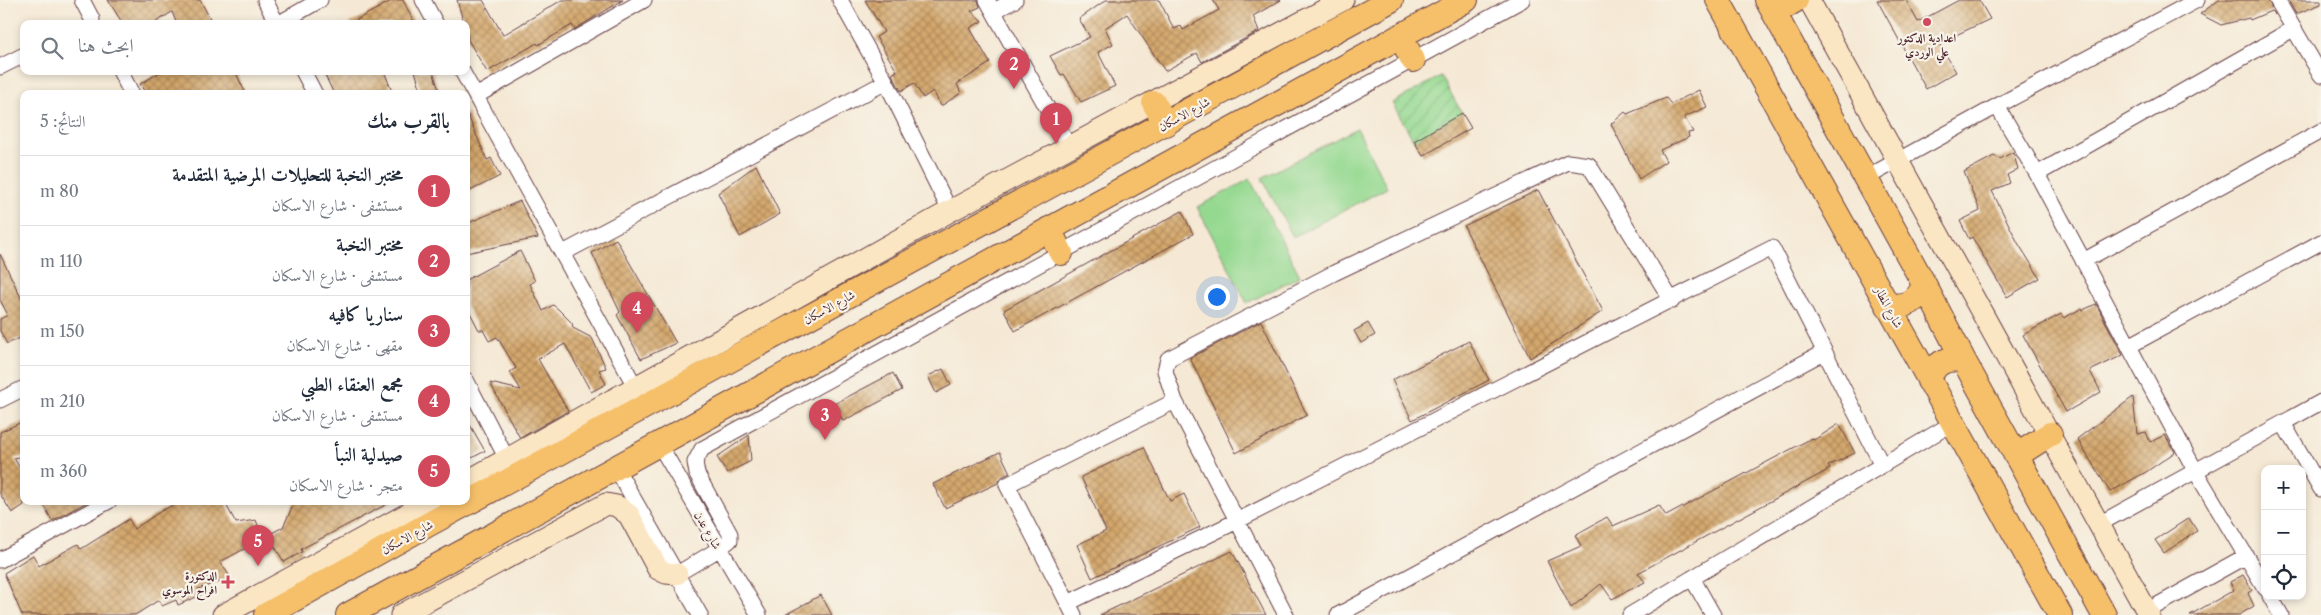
<!DOCTYPE html>
<html lang="ar">
<meta charset="utf-8">
<style>
:root{--surface:#fff;--page:#f6f6f7;--text:#1f2937;--muted:#747a83;--line:#e0e1e3;--accent:#d1495b}
body{margin:0;font-family:"Libre Caslon Text",Amiri,serif;background:var(--page);color:var(--text);direction:rtl}
.controls{position:absolute;right:15px;bottom:15px;display:grid;overflow:hidden;border-radius:10px;box-shadow:0 2px 8px #0003}
.controls button{width:45px;height:45px;display:grid;place-items:center;padding:0;border:0;border-bottom:1px solid var(--line);background:var(--surface);color:var(--text);font:25px sans-serif}
.you{position:absolute;left:1216px;top:296px;width:18px;height:18px;margin:-12px;border:4px solid #fff;border-radius:50%;background:#1a73e8;box-shadow:0 0 0 8px #1a73e833}
.badge{display:grid;place-items:center;width:32px;height:32px;border-radius:50%;background:var(--accent);color:#fff;font-size:16px;font-weight:700}
.pin{position:absolute;translate:-50% -41px;filter:drop-shadow(0 1px 2px #0008)}
.pin::after{content:'';position:absolute;top:26px;width:18px;height:15px;background:inherit;clip-path:polygon(0 0,100% 0,50% 100%)}
.list{margin:0;padding:0;list-style:none}
h2{display:flex;justify-content:space-between;align-items:center;height:65px;margin:0;padding:0 20px;font-size:21px}
h2 small{font-size:16px;font-weight:400;color:var(--muted)}
.list li{display:grid;grid-template-columns:32px 1fr auto;gap:15px;align-items:center;box-sizing:border-box;height:70px;padding:0 20px;border-top:1px solid var(--line)}
.list b{display:block;font-size:19px;white-space:nowrap}
.list p{margin:0;font-size:16px;white-space:nowrap;color:var(--muted)}
.list em{font-size:16px;font-style:normal;color:var(--muted)}
.icon{flex:none;width:28px;height:28px;fill:none;stroke:currentColor;stroke-width:2;stroke-linecap:round;stroke-linejoin:round}
.map{position:relative;flex:none;width:2321px;height:615px;overflow:hidden;direction:ltr}
.search{position:absolute;background:var(--surface);box-shadow:0 2px 8px #0003;left:20px;top:20px;width:450px;height:55px;display:flex;align-items:center;gap:12px;box-sizing:border-box;padding:0 18px;border-radius:10px;color:var(--muted);font-size:19px}
.panel{position:absolute;background:var(--surface);box-shadow:0 2px 8px #0003;left:20px;top:90px;width:450px;height:415px;border-radius:10px;direction:rtl}
.map>svg:first-child{display:block}
.grass{fill:#95d991;stroke:#707c5e}
.garden{fill:url(#garden-furrows);stroke:#707c5e}
.building{fill:url(#building-cross-hatch)}
.lines{fill:none;stroke-linecap:round;stroke-linejoin:round}
.street-casing{stroke:#643d44;stroke-width:17}
.secondary-casing{stroke:#643d44;stroke-width:23}
.primary-casing{stroke:#643d44;stroke-width:26}
.street{stroke:#fff;stroke-width:15}
.secondary{stroke:#fbe6c4;stroke-width:21}
.primary{stroke:#f6c06b;stroke-width:24}
.poi-dot{fill:#d1495b;stroke:#f7f3e8;stroke-width:2}
.labels{text-anchor:middle;dominant-baseline:central;stroke-width:4.5;stroke-linejoin:round;paint-order:stroke}
.poi-label{font-size:12px;font-weight:bold;fill:#4a1f2b;stroke:#f7f3e8}
.street-label{font-size:12px;fill:#4a1f2b;stroke:#f7f3e8}
</style>
<div class="map">
<svg width="2321" height="615" viewBox="0 0 2321 615">
<defs>
<pattern id="garden-furrows" width="10" height="10" patternUnits="userSpaceOnUse" patternTransform="scale(1.25)"><rect width="10" height="10" fill="#95d991"/><path d="M-1 1l2-2M0 10L10 0M9 11l2-2" fill="none" stroke="#82ba7d"/></pattern>
<pattern id="building-cross-hatch" width="8" height="8" patternUnits="userSpaceOnUse" patternTransform="scale(1.25)"><rect width="8" height="8" fill="#d4a86d"/><path d="M0 0l8 8M0 8l8-8" fill="none" stroke="#ae885a"/></pattern>
</defs>
<rect width="100%" height="100%" fill="#f7f3e8"/>
<filter id="ink" filterUnits="userSpaceOnUse"><feTurbulence type="fractalNoise" baseFrequency=".02" numOctaves="2"/><feDisplacementMap in="SourceGraphic" scale="10" xChannelSelector="R" yChannelSelector="G"/><feConvolveMatrix kernelMatrix="1 2 1 2 8 2 1 2 1" color-interpolation-filters="sRGB"/></filter>
<filter id="wash" filterUnits="userSpaceOnUse"><feTurbulence type="fractalNoise" baseFrequency=".0096" numOctaves="4" result="noise"/><feDisplacementMap in="SourceGraphic" scale="20" xChannelSelector="R" yChannelSelector="G"/><feGaussianBlur stdDeviation="1.12" result="paint"/><feColorMatrix in="noise" values="0 0 0 0 0 0 0 0 0 0 0 0 0 0 0 0 0 1.4 0 .05"/><feComposite in="paint" operator="in"/></filter>
<g filter="url(#wash)">
<rect width="100%" height="100%" fill="#f5e9d5"/>
<!-- grass -->
<path class="grass" d="M1357,128L1387,188L1293,237L1262,178Z
M1250,179L1300,276L1247,303L1197,207Z"/>
<!-- garden -->
<path class="garden" d="M1441,76L1462,113L1414,141L1392,103Z"/>
<g id="blocks">
<!-- building -->
<path class="building" d="M108,0H200L213,24H177L172,12L153,24H123Z
M393,0H403L415,24H349Z
M457,0H483L503,35L562,0H623L575,29L572,25L538,45L537,43L487,72L468,40L466,24H464Z
M865,0H978L980,7L971,11L982,21L970,28L990,63L957,84L961,93L941,106L933,91L923,98L914,83L901,91L892,74L897,71L876,37L884,32Z
M1106,0H1159L1174,29L1181,26L1183,30L1219,10L1213,0H1281L1253,16L1259,31L1202,62L1197,53L1165,71L1127,14L1105,28L1113,44L1098,52L1115,86L1081,102L1064,74L1061,75L1050,56L1090,37L1079,19Z
M1877,0H1906L1918,22L1959,0H1979L1990,19L1939,43L1956,72L1926,89Z
M2219,0H2268L2275,15L2271,11L2250,20L2249,18L2221,25L2200,14Z
M2288,0H2321V4L2296,14Z
M162,71H235L246,94H146L140,84Z
M323,71H384L393,94H334Z
M415,71H433L440,94H422Z
M1699,90L1707,107L1684,117L1693,132L1688,133L1689,137L1660,150L1666,161L1639,179L1611,124L1625,112L1627,114L1666,98L1671,104Z
M466,111L487,160L491,158L500,176L466,193Z
M1462,113L1471,128L1423,156L1414,141Z
M2013,152L2018,169L2007,175L2010,183L1992,191L2018,243L2040,278L2007,297L1972,237L1969,239L1960,221L1980,211L1964,172L1994,156L2000,159Z
M756,165L780,214L740,237L718,193Z
M1538,190L1603,311L1530,358L1464,226Z
M520,201L538,238L466,253V224Z
M1182,211L1193,234L1015,331L1004,310Z
M616,239L676,343L641,359L617,315L620,312L592,253Z
M520,251L535,281L530,284L543,311L553,305L558,309L572,323L573,328L592,338L606,368L599,370L606,384L591,392L565,344L538,359L568,411L520,438L490,383L521,390L510,372L516,368L497,337L489,341L483,330H479L466,305V280Z
M0,254L24,304V345L20,338L7,344L0,331V319L8,315L0,300Z
M2096,304L2123,355L2090,371L2101,392L2066,412L2023,335L2061,314L2064,318L2082,308L2083,310Z
M1261,321L1307,415L1236,453L1190,358Z
M1368,323L1375,335L1361,343L1354,331Z
M1469,341L1489,380L1412,420L1392,380Z
M943,369L951,385L936,393L928,376Z
M893,373L902,390L843,421L834,404Z
M2133,397L2137,434L2146,432L2150,442L2165,435L2175,452L2146,472L2110,492L2077,439Z
M466,418L485,451L466,461Z
M24,421V456L14,458L24,475V505L12,513L0,494V432Z
M1839,424L1855,453L1828,466L1830,469L1638,573L1645,582L1612,599L1601,584L1571,608L1547,561L1581,546L1575,535L1607,517L1613,526L1659,505L1666,516L1812,438L1814,440Z
M749,435L751,461L727,473L717,457Z
M1144,447L1170,501L1184,494L1200,527L1092,578L1077,545L1106,531L1081,477Z
M1000,452L1010,473L1002,477L998,483L945,508L933,484Z
M42,501H89L52,521Z
M181,501H224L236,523L256,520L263,539L220,562L231,578L198,589L201,595L178,605L176,600L162,606L159,600L135,615H22L4,573L33,555L39,566L78,544L81,549L129,519L134,529L161,511Z
M295,501H393L301,549L302,552L284,562L268,535L283,527Z
M2189,518L2197,531L2164,553L2155,540Z
M1232,551L1266,615H1100Z
M2243,575L2252,590L2248,593L2254,606L2239,615H2190L2234,590L2230,582Z
M821,595L832,615H785Z"/>
</g>
</g>
<g filter="url(#ink)">
<use href="#blocks" fill-opacity="0" stroke="#643d44" stroke-width="1"/>
<g class="lines">
<defs>
<path id="street" d="M82,0L92,19
M265,0L277,24
M423,0L436,24
M840,0L886,82L950,211
M987,0L1069,147
M2277,0L2321,75
M994,11L1015,0
M278,24L320,0
M0,67L24,55
M120,71L132,94
M303,71L315,94
M462,71L636,388
M476,96L644,0
M1997,106L2037,174L2196,472L2265,588
M2037,174L2293,29
M1864,179L1997,106L2197,0
M563,253L886,82
M2083,261L2321,131
M2129,346L2321,242
M466,380L507,459
M0,400L24,388
M2283,423L2321,489
M659,444L759,615
M616,468L700,615
M2099,524L2321,402
M0,560L109,501
M677,574L719,549L730,540V534L697,474L695,462L702,449L1522,0
M1692,578L1713,615
M2270,596L2281,615
M1068,603L1237,521L1772,248L1882,465
M2147,611L2246,556
M1074,615L1007,485L1175,401
M1286,615L1175,401L1165,371L1168,359L1334,273L1568,162L1589,165L1672,301
M1338,615L1824,352
M1630,615L1953,423"/>
<path id="secondary" d="M1809,0L2149,615
M466,482L950,211L1343,0
M223,615L431,501
M401,615L606,504L617,506L629,515L658,569L666,573L677,574"/>
<path id="primary" d="M1718,0L2060,615
M1767,0L1924,284L1964,361L2104,615
M1774,13L1796,0
M1400,36L1413,60
M1154,103L1166,124
M1049,229L1061,253
M1888,305C1906,308 1919,301 1924,284
M1929,381C1933,364 1946,356 1964,361
M2016,456L2050,434
M266,615L429,524L1391,0
M348,615L1466,0"/>
</defs>
<!-- street casing -->
<use href="#street" class="street-casing"/>
<!-- secondary casing -->
<use href="#secondary" class="secondary-casing"/>
<!-- primary casing -->
<use href="#primary" class="primary-casing"/>
<!-- street -->
<use href="#street" class="street"/>
<!-- secondary -->
<use href="#secondary" class="secondary"/>
<!-- primary -->
<use href="#primary" class="primary"/>
</g>
</g>
<!-- markers -->
<g class="poi-dot">
<circle cx="1927" cy="22" r="5"/>
<path d="M225.5 574.5h5v5h5v5h-5v5h-5v-5h-5v-5h5z"/>
</g>
<g class="labels">
<!-- poi labels -->
<g class="poi-label">
<text x="1927" y="37">اعدادية الدكتور<tspan x="1927" dy="14">علي الوردي</tspan></text>
<text x="217" y="575" text-anchor="end">الدكتورة<tspan x="217" dy="14">افراح الموسوي</tspan></text>
</g>
<!-- street labels -->
<g class="street-label">
<text transform="translate(1184 114) rotate(-29)">شارع الاسكان</text>
<text transform="translate(829 307) rotate(-29)">شارع الاسكان</text>
<text transform="translate(1889 307) rotate(62)">شارع المطار</text>
<text transform="translate(708 530) rotate(60)">شارع عدن</text>
<text transform="translate(407 537) rotate(-29)">شارع الاسكان</text>
</g>
</g>
</svg>
<div class="controls">
<button>+</button>
<button>−</button>
<button><svg class="icon" aria-label="locate" viewBox="0 0 24 24"><circle cx="12" cy="12" r="6"/><path d="M12 2v4M12 18v4M2 12h4M18 12h4"/></svg></button>
</div>
<div class="you"></div>
<div class="pin badge" style="left:1056px;top:144px">1</div>
<div class="pin badge" style="left:1014px;top:89px">2</div>
<div class="pin badge" style="left:825px;top:440px">3</div>
<div class="pin badge" style="left:637px;top:333px">4</div>
<div class="pin badge" style="left:258px;top:566px">5</div>
<div class="search"><svg class="icon" aria-label="search" viewBox="0 0 24 24"><circle cx="10" cy="10" r="6"/><path d="M15 15l6 6"/></svg>ابحث هنا</div>
<section class="panel">
<h2>بالقرب منك<small>النتائج: 5</small></h2>
<ul class="list">
<li><span class="badge">1</span><div><b>مختبر النخبة للتحليلات المرضية المتقدمة</b><p>مستشفى · شارع الاسكان</p></div><em>80 m</em></li>
<li><span class="badge">2</span><div><b>مختبر النخبة</b><p>مستشفى · شارع الاسكان</p></div><em>110 m</em></li>
<li><span class="badge">3</span><div><b>سناريا كافيه</b><p>مقهى · شارع الاسكان</p></div><em>150 m</em></li>
<li><span class="badge">4</span><div><b>مجمع العنقاء الطبي</b><p>مستشفى · شارع الاسكان</p></div><em>210 m</em></li>
<li><span class="badge">5</span><div><b>صيدلية النبأ</b><p>متجر · شارع الاسكان</p></div><em>360 m</em></li>
</ul>
</section>
</div>
